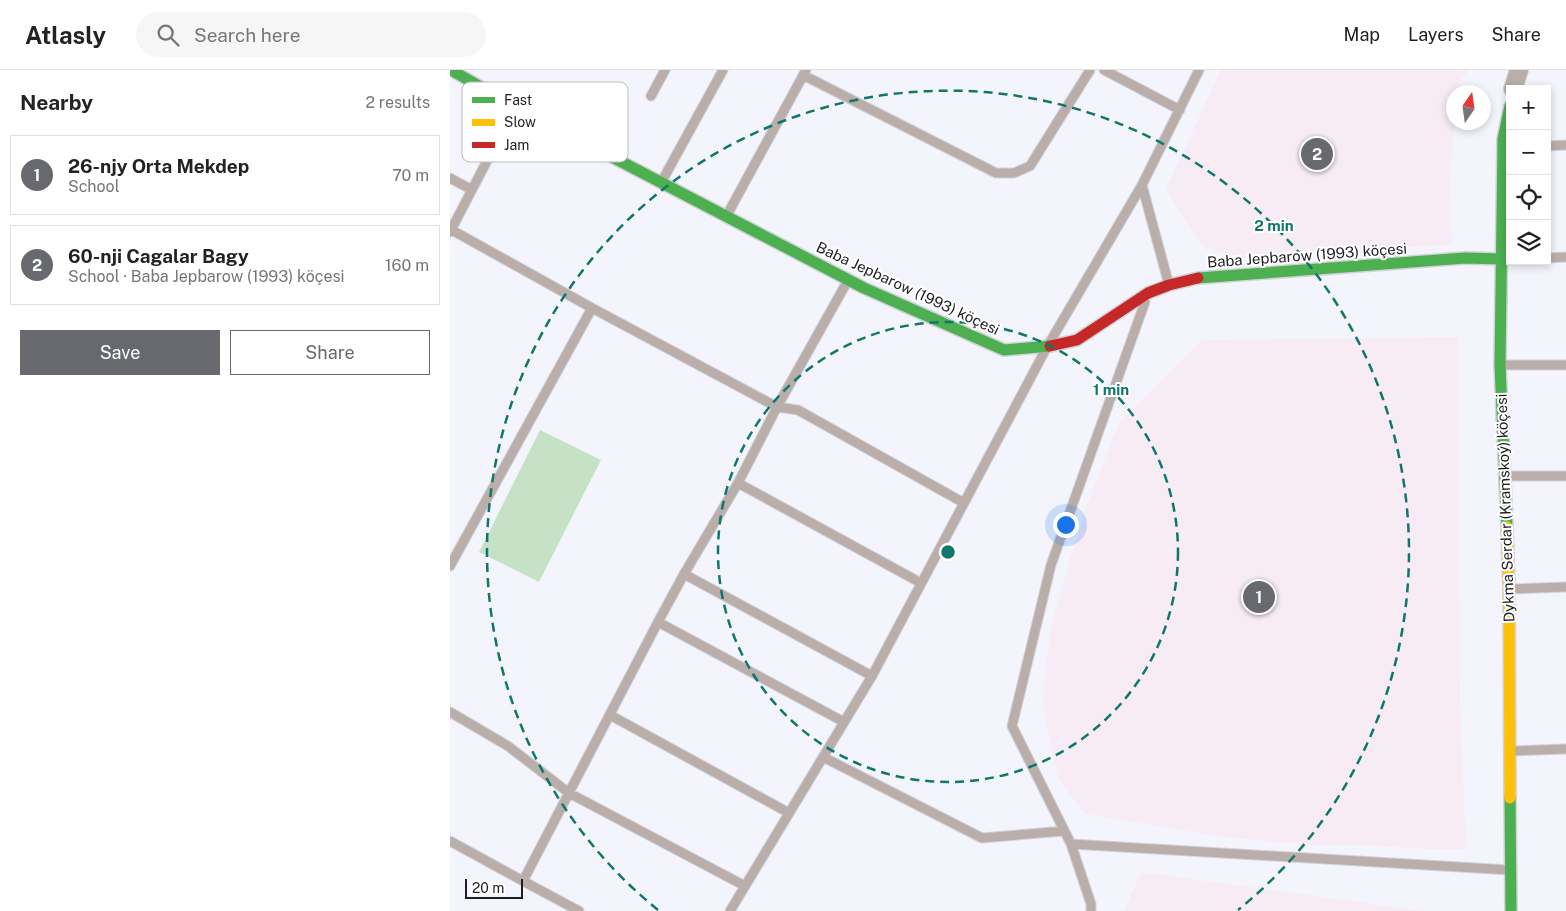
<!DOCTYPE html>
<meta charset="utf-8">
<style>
:root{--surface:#fff;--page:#f6f6f6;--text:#222;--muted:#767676;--line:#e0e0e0;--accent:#68696e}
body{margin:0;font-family:"Public Sans",sans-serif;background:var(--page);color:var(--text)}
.controls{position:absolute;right:15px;top:15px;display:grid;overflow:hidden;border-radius:0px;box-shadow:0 2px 8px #0003}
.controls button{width:45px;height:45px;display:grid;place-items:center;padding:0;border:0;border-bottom:1px solid var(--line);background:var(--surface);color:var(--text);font:25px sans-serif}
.compass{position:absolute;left:996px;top:15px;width:45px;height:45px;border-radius:50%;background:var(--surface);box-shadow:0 2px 8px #0003;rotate:13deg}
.scale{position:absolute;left:15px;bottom:12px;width:58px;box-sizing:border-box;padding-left:5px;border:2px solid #1d1e22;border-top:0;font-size:14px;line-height:18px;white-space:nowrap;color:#1d1e22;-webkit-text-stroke:4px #fff;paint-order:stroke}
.you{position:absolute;left:615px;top:454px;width:18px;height:18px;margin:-12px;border:4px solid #fff;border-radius:50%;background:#1a73e8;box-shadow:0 0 0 8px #1a73e833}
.badge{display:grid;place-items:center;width:32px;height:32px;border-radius:50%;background:var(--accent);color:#fff;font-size:16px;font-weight:700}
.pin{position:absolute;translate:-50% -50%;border:2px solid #fff;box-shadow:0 1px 5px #0006}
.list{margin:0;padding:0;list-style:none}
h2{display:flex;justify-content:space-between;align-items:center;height:65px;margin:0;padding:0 20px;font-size:21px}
h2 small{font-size:16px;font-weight:400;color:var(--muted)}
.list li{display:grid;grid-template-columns:32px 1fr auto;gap:15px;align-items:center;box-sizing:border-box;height:80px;margin:0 10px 10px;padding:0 10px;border:1px solid var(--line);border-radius:0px}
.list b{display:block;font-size:19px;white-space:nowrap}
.list p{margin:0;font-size:16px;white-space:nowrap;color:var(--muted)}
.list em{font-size:16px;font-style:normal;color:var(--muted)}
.actions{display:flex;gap:10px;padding:15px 20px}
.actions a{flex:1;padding:11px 0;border:1px solid var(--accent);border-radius:0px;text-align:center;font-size:18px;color:var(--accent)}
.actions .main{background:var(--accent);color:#fff}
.icon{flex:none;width:28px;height:28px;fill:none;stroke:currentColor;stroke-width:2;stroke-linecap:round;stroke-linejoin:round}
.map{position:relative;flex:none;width:1116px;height:841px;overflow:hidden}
header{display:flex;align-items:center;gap:30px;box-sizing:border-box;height:70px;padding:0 25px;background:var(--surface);border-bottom:1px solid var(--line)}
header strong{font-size:24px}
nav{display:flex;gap:28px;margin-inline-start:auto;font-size:18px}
.search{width:350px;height:45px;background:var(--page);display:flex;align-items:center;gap:12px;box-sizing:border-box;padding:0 18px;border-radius:28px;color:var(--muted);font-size:19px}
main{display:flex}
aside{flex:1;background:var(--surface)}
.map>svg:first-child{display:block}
.education{fill:#f7ebf4}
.green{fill:#c5e2c7}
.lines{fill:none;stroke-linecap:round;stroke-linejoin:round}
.lane-casing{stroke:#d2d3d8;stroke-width:11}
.street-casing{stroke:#d2d3d8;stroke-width:20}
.fast-casing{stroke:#d2d3d8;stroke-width:14}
.slow-casing{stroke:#d2d3d8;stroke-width:14}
.jam-casing{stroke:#d2d3d8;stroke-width:14}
.lane{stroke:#baaeab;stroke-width:9}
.street{stroke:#baaeab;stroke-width:18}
.fast{stroke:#4caf50;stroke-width:11}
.slow{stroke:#ffc107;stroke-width:11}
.jam{stroke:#c62828;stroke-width:11}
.ring{fill:none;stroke:#0f766e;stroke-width:2.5;stroke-dasharray:9 6}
.labels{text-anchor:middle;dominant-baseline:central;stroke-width:4;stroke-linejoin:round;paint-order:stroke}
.street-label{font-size:15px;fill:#1d1e22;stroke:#fff}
.key{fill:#fff;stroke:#bbbcbd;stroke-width:1}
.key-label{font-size:14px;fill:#1d1e22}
.centre{fill:#0f766e;stroke:#fff;stroke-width:2.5}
.ring-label{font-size:15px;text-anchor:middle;font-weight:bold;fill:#0f766e;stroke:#fff;stroke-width:4;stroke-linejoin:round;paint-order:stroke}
</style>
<header>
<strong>Atlasly</strong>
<div class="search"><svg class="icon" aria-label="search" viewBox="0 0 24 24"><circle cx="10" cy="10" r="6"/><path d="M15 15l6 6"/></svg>Search here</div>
<nav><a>Map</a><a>Layers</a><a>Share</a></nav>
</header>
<main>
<aside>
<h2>Nearby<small>2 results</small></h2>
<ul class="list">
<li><span class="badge">1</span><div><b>26-njy Orta Mekdep</b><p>School</p></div><em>70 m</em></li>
<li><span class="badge">2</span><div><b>60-nji Cagalar Bagy</b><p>School · Baba Jepbarow (1993) köçesi</p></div><em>160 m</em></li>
</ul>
<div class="actions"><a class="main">Save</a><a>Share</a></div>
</aside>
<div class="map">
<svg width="1116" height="841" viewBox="0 0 1116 841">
<rect width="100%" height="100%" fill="#f4f5fc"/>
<!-- education -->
<path class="education" d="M771,0H1018L1009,13L1008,22H1004V52L1005,53L999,116L1002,175L782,185L752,177L716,119Z
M1008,267L1010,630L1016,779H978L909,775H864L772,767L635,744L608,709L593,636L595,603L601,557L618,496L637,435L668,355L752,270Z
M691,802L974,841H674Z"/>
<!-- green -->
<path class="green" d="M90,360L151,390L89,512L29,482Z"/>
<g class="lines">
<defs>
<path id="lane" d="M654,0L730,40
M353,5L546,103H564L580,96L640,0
M201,26L215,0
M1097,76L1116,75
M0,108L22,120
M212,111L273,0
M277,145L356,0
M0,159L142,238L327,337L348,340L514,433
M0,162L64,39
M1097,188L1116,187
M719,215L692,115L749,0
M1053,295H1116
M1055,406H1116
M288,413L471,513
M0,496L142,238
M234,504L422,606
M1060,519L1116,517
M208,552L394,652
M0,642L58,676L119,723L295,816
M160,645L339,743
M1061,681L1116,679
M373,687L532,768L614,761
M0,771L73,811
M621,774L1060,800
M129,841L73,811L208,552L234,504L288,413L327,337L397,212
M280,841L422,606L597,277L692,115
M641,841V834L621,774L562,656L601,495L695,232"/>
<path id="street" d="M1063,19L1069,0"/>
<path id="fast" d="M1,0L66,37L414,218L554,280L600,276
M748,208L1015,188L1051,189
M1057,457L1050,295L1053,69L1060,36
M1060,728L1061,841"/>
<path id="slow" d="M1057,457L1059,519L1060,728"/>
<path id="jam" d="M600,276L627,270L698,223L719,215L748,208"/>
</defs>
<!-- lane casing -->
<use href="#lane" class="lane-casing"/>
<!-- street casing -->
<use href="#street" class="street-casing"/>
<!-- fast casing -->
<use href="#fast" class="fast-casing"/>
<!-- slow casing -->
<use href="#slow" class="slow-casing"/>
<!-- jam casing -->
<use href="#jam" class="jam-casing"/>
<!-- lane -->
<use href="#lane" class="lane"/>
<!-- street -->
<use href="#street" class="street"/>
<!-- fast -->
<use href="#fast" class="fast"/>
<!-- slow -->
<use href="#slow" class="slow"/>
<!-- jam -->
<use href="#jam" class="jam"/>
</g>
<!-- distance rings -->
<g class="ring">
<circle cx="498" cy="482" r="230"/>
<path d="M208 840A461 461 0 1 1 788 840"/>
</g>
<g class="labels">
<!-- street labels -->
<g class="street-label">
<text transform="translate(857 185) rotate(-4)">Baba Jepbarow (1993) köçesi</text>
<text transform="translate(458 218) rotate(25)">Baba Jepbarow (1993) köçesi</text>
<text transform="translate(1055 438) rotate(-92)">Dykma Serdar (Kramskoý) köçesi</text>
</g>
</g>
<!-- legend -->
<rect x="12" y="12" width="166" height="80" rx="8" class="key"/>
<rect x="22" y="27" width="23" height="6" fill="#4caf50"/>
<rect x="22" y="49" width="23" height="7" fill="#ffc107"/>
<rect x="22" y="72" width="23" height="6" fill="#c62828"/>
<g class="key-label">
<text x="54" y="35">Fast</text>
<text x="54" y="57">Slow</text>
<text x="54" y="80">Jam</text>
</g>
<circle cx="498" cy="482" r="8" class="centre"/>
<g class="ring-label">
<text x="824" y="161">2 min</text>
<text x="661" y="325">1 min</text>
</g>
</svg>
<div class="controls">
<button>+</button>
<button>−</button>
<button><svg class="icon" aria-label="locate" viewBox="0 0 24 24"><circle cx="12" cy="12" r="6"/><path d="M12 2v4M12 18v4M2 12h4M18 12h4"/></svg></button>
<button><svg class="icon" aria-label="layers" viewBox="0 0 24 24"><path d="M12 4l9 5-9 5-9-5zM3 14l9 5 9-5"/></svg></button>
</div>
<svg class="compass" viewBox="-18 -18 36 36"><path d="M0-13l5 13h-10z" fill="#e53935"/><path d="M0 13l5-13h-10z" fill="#767676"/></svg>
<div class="scale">20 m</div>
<div class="you"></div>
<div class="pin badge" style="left:809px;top:527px">1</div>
<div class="pin badge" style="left:867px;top:84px">2</div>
</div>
</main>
